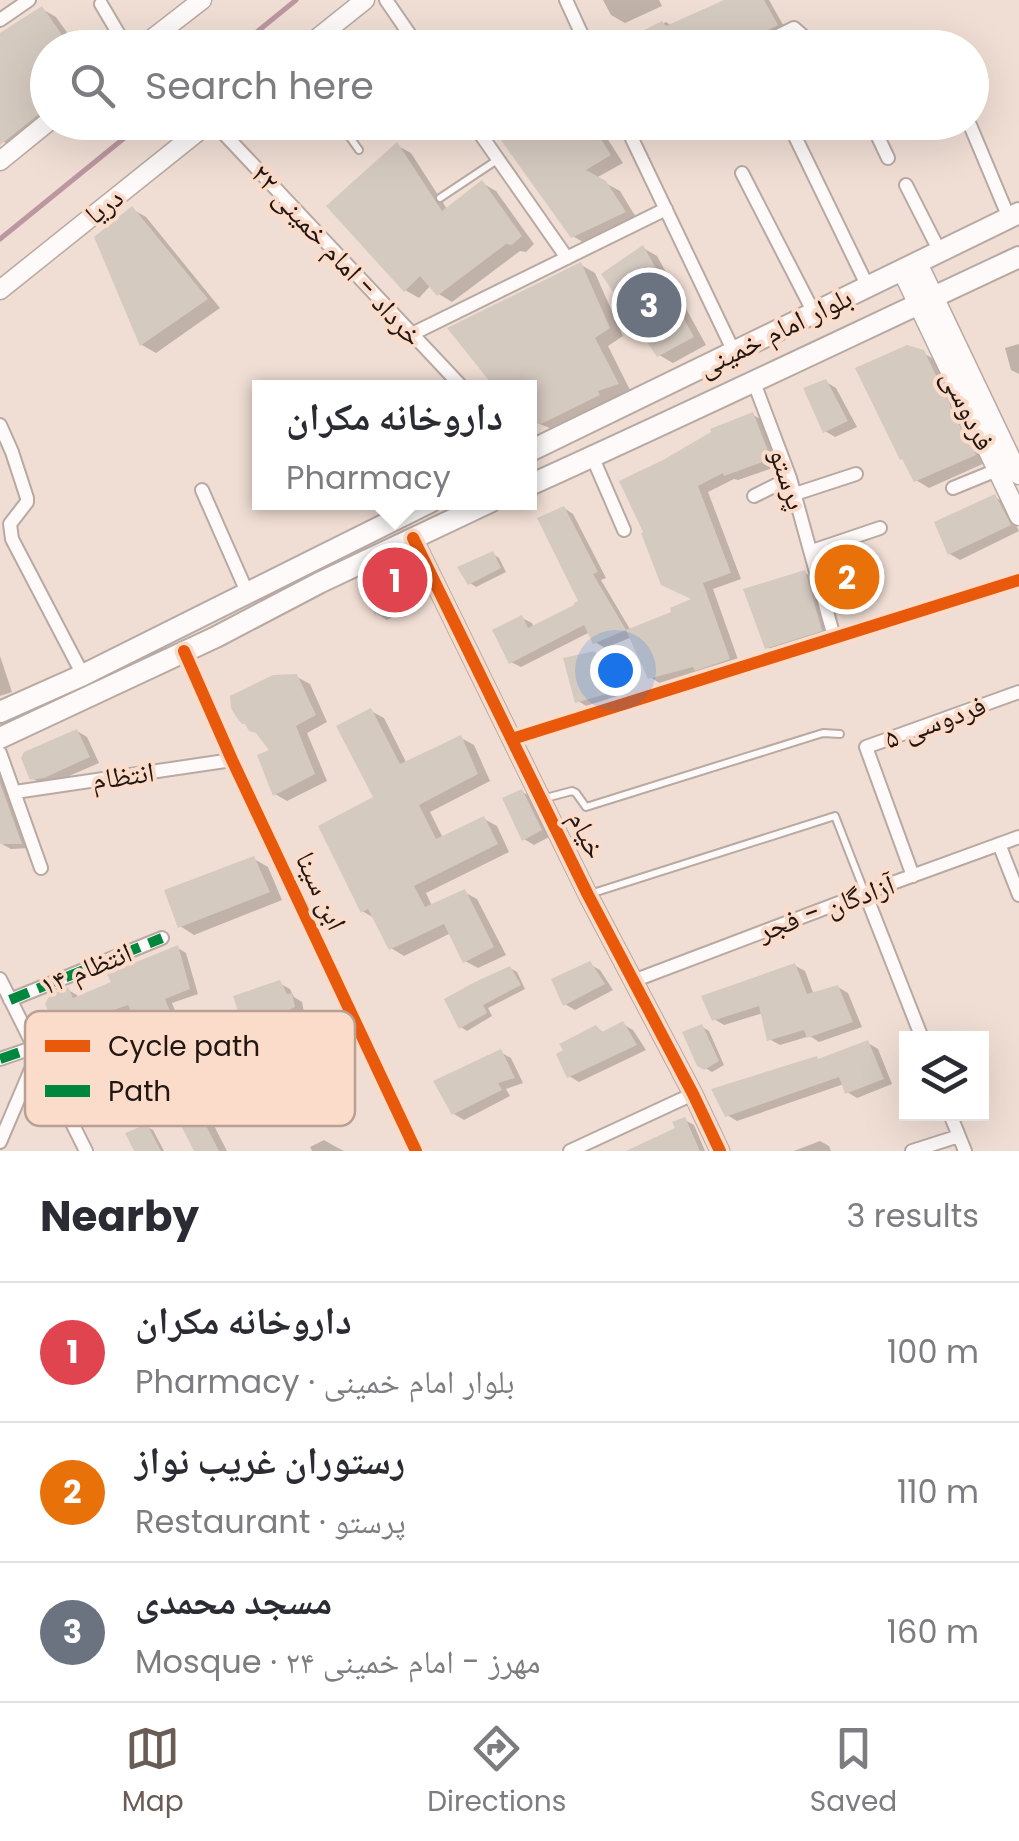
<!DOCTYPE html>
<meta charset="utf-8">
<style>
:root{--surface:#fff;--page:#f7f7f7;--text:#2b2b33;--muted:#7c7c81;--line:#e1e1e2;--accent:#695c55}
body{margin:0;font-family:Poppins,"Noto Naskh Arabic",sans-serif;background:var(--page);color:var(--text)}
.controls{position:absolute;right:30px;bottom:30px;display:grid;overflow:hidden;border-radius:0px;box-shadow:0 10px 40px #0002}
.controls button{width:90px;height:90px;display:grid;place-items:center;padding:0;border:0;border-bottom:2px solid var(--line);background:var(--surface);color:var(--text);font:50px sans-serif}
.you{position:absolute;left:615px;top:670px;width:35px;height:35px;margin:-25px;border:8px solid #fff;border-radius:50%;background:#1a73e8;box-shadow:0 0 0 15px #1a73e833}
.badge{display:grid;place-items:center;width:65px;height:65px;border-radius:50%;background:var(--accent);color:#fff;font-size:32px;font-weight:700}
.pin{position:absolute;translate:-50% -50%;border:5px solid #fff;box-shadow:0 2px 10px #0006}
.popup{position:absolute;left:252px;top:380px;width:285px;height:130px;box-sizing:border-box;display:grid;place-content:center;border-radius:0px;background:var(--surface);filter:drop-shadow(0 2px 8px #0005);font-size:32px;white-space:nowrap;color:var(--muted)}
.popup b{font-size:38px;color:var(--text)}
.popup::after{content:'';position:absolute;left:50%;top:100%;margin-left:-20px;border:20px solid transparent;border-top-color:var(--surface)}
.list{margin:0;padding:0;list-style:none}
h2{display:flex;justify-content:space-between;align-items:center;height:130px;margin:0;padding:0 40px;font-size:42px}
h2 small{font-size:32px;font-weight:400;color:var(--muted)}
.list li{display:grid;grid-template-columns:65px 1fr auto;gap:30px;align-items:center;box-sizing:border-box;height:140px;padding:0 40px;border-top:2px solid var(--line)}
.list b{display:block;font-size:38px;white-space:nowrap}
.list p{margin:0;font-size:32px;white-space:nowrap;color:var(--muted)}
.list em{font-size:32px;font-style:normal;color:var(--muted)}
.icon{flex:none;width:55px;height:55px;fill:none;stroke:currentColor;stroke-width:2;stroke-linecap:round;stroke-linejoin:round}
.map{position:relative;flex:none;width:1019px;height:1151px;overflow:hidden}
.search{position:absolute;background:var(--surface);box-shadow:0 10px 40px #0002;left:30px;right:30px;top:30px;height:110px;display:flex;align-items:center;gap:25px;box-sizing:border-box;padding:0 35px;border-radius:55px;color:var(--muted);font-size:38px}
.sheet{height:550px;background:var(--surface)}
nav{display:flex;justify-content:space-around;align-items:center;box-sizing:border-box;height:140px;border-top:2px solid var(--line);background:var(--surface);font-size:28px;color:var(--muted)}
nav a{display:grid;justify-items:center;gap:5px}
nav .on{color:var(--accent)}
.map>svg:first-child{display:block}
.shadow{fill:#0003}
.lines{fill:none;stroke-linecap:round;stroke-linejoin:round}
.stream{stroke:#bc96a0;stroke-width:5}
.building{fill:#d5cac0}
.lane-casing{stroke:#b8aaa3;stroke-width:10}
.street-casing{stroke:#b8aaa3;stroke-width:16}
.secondary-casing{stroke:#b8aaa3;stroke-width:21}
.primary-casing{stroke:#b8aaa3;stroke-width:24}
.lane{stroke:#fdfaf9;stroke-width:6}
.street{stroke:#fdfaf9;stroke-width:12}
.secondary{stroke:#fdfaf9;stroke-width:18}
.primary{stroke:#fdfaf9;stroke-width:20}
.quiet{stroke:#00873e;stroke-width:10;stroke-dasharray:20 10;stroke-linecap:butt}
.cycleway-casing{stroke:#fbdbc9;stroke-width:19}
.cycleway{stroke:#e8590c;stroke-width:12}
.labels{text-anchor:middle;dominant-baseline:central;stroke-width:8;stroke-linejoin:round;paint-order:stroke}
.street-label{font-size:28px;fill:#211610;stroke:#fbdbc9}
.key{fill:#fbdbc9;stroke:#baa092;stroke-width:2.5}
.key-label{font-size:28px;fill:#211610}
</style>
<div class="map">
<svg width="1019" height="1151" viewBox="0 0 1019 1151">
<rect width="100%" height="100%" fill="#f0ded4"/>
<!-- shadow -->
<path class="shadow" d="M603,0H659L662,6L625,23L611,15Z
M731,0H769L786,30L754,48H683L675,34L676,48H614L666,22L672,26Z
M42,9L56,17L78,48H48V122L16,151L0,139V36Z
M382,38L395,48H365Z
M492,122H576L581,131L591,127L605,135L623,163L596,178L620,191L637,219L586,244L573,236Z
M398,146L411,153L447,209L482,183L496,191L534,244L526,252L520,251L452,302L439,294L431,285L419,298L405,290Z
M132,209L146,217L220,308L156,353L142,345L97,238Z
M643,248L657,256L706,345L673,363L659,355Z
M581,265L595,273L623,336L608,346L631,392L611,399L613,403L557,431L530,420V388Z
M1019,344V374L1011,370L1005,348Z
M923,353L937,361L987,462L929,488L916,480Z
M826,382L836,388L857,427L835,437L825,431Z
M753,415L764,421L781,465L738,480L734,479L708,492L741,579L713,589L740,665L708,676L702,673L661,684L650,677L632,637L605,648L595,642L590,632L521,667L511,662L522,618L532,623L534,628L581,602L564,508L573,514L606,578L601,580L631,631L701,607L644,534Z
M995,497L1005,503L1019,531L960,560L950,554Z
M493,554L499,558L506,572L476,587L470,583Z
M805,573L819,581L835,639L781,656L767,647Z
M406,576L416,582L428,598L387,620L377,614Z
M595,654L605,660L619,699L588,707L578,701Z
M0,656L12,692L0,696Z
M297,677L310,684L327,722L307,733L327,781L287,801L275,794L273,752Z
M371,711L384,718L407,764L461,738L474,745L490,781L430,812L443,838L484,819L497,826L509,852L426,893L432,906L464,892L477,899L506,955L478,968L465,961L451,933L404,956L391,948L376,919L362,911L376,798Z
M77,731L87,737L99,763L55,782L42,784L32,778Z
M0,777L6,780L30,848L11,849L0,843Z
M522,792L532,797L551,836L534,845L524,839Z
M254,859L268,867L282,900L194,935L180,926Z
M178,948L186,953L198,994L172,1003L179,1021L171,1026L161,1017L146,1023L137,1018L133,1010L89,1025L99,1051L81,1062L73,1057L68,990L77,995L78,998L114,984Z
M589,964L600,970L613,990L575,1010L565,1004Z
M794,965L805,971L814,995L838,987L848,993L862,1027L819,1042L810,1036L780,1045L769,1039L763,1013L724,1025L714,1019Z
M510,968L517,972L525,989L488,1008L492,1016L467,1031L461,1027Z
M279,983L290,989L294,997L302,1002L304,1012L298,1016L302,1022L258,1039L248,1033Z
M623,1024L633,1030L646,1050L579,1082L569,1076L596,1028L605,1033Z
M702,1027L709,1031L724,1065L712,1072L699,1064Z
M868,1043L878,1049L892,1084L857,1098L847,1092L844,1084L737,1121L727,1115L820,1061Z
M166,1045L172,1048L183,1073L165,1081L158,1078Z
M500,1052L511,1058L523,1083L506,1089L510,1096L464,1120L454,1114Z
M193,1103L206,1110L227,1151H196Z
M685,1120L694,1125L705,1151H646L678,1129Z
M147,1127L153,1130L164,1151H136Z
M324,1140L336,1147L344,1151H312L310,1147Z
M820,1141L829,1146L831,1151H794Z"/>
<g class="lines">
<!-- stream -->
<path class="stream" d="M237,48L296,0
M0,239L144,122"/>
</g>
<!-- building -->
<path class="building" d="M724,0H764L778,25L749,39L743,48H680L677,42L669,48H608L662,21L666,26Z
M42,6L71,48H48V107L0,145V33Z
M488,122H569L574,132L591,124L611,155L586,170L606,181L626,212L571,238Z
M397,142L442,211L482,180L522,236L512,245L506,244L437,296L420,276L404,292L326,206Z
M132,206L208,299L140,346L94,237Z
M643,245L694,337L657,357L601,274Z
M581,262L610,328L595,338L619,384L598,391L600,395L541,424L530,420V388H495L447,328Z
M907,345L924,350L968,443L970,442L976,455L914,482L902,459L900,460L855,368Z
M826,379L848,421L823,433L803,388Z
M753,412L771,459L724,476L723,473L698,486L731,573L703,583L730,659L695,671L693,667L648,679L626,630L671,612L670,608L691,599L661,585L641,533L643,532L619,481L663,460L711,432L710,429Z
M995,494L1011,525L948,555L934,522Z
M564,506L598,572L593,574L626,630L593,644L584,625L509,664L492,630L522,615L528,628L574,605V603L578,601L537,518Z
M493,551L501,568L468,585L457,567Z
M805,570L822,631L765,649L743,589Z
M406,573L420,592L375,615L365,593Z
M595,651L610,693L575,703L563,658Z
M297,674L316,715L296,726L315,774L273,796L257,755L269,750L256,733L249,731L245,724H242L237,718L231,708L230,696L273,675Z
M371,708L400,764L461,735L478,774L419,805L436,839L484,816L498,844L414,886L425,907L465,889L494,947L463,963L444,924L389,950L368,909L361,913L318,826L373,797L336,726Z
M77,729L90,757L44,778L30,780L21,758L24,752Z
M0,783L22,844H0Z
M522,789L542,830L522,841L502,798Z
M254,856L270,892L178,928L164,890Z
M178,945L190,989L165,999L172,1016L160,1023L155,1012L135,1020L128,1005L82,1021L92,1046L71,1059L45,1004L50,995L68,987L73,998L111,982L107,974Z
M590,961L605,984L563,1006L551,979Z
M795,963L807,994L838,985L853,1022L807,1038L804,1030L767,1041L759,1006L712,1021L701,996Z
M510,966L521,985L483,1005L487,1013L459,1029L444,999L475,982Z
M280,980L287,994L292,993L295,1007L289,1010L293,1017L246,1035L233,996Z
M623,1021L637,1045L567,1078L556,1054L563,1050L559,1044L596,1025L602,1032Z
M702,1024L719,1061L704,1070L697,1066L682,1032Z
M868,1040L884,1079L845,1094L839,1077L725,1117L711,1089L817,1056L818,1059Z
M166,1042L178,1070L156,1079L146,1051Z
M501,1049L515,1078L498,1083L502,1090L452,1115L433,1081Z
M193,1100L219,1151H194L173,1110Z
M685,1117L700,1151H626L675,1128L672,1122Z
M147,1124L161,1151H134L125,1133Z"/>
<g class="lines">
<defs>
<path id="lane" d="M339,122L359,150
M440,198L497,160
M542,799L572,791L576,793L586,807L823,733L840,734
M590,894L835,816L865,893"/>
<path id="street" d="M386,0L419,48
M566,0L588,48
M101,4L127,48
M0,20L29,0
M753,48L794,28L817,48
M213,122L463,388
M472,122L567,258
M624,122L734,352
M788,122L868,287
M871,122L888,158
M970,125L1009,218
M742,173L814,313
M906,185L940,252
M412,334L666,209
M753,380L790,478L834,637
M0,425L12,452L27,498V502L10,524L12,539L83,675
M592,456L624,530
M953,488L997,470
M202,490L247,592
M795,494L856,474
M754,496L790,478
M812,551L880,528
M184,651L232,760L416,1151
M512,739L1019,580
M0,753L41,868
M15,792L232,760
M999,844L1019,895
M913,876L866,747L1019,692
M865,893L922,1038
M0,979L86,1151
M633,981L865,893L1019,837
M10,1000L162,938
M0,1059L35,1047
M50,1078L161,1033
M950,1114L965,1151
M0,1142L38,1053
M570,1151L693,1094
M912,1151L959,1136"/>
<path id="secondary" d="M140,48L202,0
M305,48L365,0
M0,161L48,122
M918,263L1019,475
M902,271L1019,516
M0,290L210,122
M413,538L588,895L693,1094L720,1151"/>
<path id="primary" d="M530,451L1019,213
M530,485C694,411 856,333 1019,257
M0,712L83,675L430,502
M0,738L216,637L319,583L490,502"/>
</defs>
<!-- lane casing -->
<use href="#lane" class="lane-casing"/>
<!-- street casing -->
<use href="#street" class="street-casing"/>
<!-- secondary casing -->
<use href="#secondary" class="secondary-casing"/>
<!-- primary casing -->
<use href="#primary" class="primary-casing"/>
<!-- lane -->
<use href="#lane" class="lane"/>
<!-- street -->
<use href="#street" class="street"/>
<!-- secondary -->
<use href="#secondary" class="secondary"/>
<!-- primary -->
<use href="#primary" class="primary"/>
<!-- quiet -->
<path class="quiet" d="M10,1000L162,938
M0,1059L35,1047
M50,1078L161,1033"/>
<defs>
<path id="cycleway" d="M413,538L588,895L693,1094L720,1151
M184,651L232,760L416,1151
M512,739L1019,580"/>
</defs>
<!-- cycleway casing -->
<use href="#cycleway" class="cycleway-casing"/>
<!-- cycleway -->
<use href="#cycleway" class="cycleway"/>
</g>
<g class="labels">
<!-- street labels -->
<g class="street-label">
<text transform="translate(104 206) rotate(-39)">دریا</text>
<text transform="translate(337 255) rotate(47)">خرداد - امام خمینی ۲۲</text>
<text transform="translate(775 332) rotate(-26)">بلوار امام خمینی</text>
<text transform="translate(968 410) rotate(64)">فردوسی</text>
<text transform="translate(788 479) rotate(72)">پرستو</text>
<text transform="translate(935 722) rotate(-20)">فردوسی ۵</text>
<text transform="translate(123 776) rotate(-8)">انتظام</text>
<text transform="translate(587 835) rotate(64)">خیام</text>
<text transform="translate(321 891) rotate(65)">ابن سینا</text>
<text transform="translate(826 908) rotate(-20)">آزادگان - فجر</text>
<text transform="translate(86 969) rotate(-22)">انتظام ۱۴</text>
</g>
</g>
<!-- legend -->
<rect x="25" y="1011" width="330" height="115" rx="15" class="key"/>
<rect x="45" y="1040" width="45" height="12" fill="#e8590c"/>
<rect x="45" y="1085" width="45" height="12" fill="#00873e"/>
<g class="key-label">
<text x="108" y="1056">Cycle path</text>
<text x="108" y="1101">Path</text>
</g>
</svg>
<div class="controls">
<button><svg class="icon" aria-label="layers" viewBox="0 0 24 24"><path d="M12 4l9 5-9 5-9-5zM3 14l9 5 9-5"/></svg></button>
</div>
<div class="you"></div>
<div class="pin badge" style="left:395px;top:580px;background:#e0444e">1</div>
<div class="popup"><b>داروخانه مکران</b>Pharmacy</div>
<div class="pin badge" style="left:847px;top:577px;background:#e8710a">2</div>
<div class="pin badge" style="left:649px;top:305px;background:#6b7280">3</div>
<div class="search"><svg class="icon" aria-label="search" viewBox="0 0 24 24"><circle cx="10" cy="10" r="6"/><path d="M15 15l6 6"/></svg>Search here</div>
</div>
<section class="sheet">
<h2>Nearby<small>3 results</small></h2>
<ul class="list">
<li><span class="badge" style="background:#e0444e">1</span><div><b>داروخانه مکران</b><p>Pharmacy · بلوار امام خمینی</p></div><em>100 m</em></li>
<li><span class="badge" style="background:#e8710a">2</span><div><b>رستوران غریب نواز</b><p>Restaurant · پرستو</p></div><em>110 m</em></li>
<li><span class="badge" style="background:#6b7280">3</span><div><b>مسجد محمدی</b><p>Mosque · مهرز - امام خمینی ۲۴</p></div><em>160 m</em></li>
</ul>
</section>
<nav>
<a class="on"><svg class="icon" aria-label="map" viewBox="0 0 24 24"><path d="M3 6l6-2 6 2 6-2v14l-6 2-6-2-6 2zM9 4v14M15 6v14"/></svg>Map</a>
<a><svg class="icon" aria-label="directions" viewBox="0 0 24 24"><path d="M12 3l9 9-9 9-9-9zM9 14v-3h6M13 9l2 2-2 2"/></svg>Directions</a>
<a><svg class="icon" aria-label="saved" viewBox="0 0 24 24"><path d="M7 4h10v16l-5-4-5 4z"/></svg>Saved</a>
</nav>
